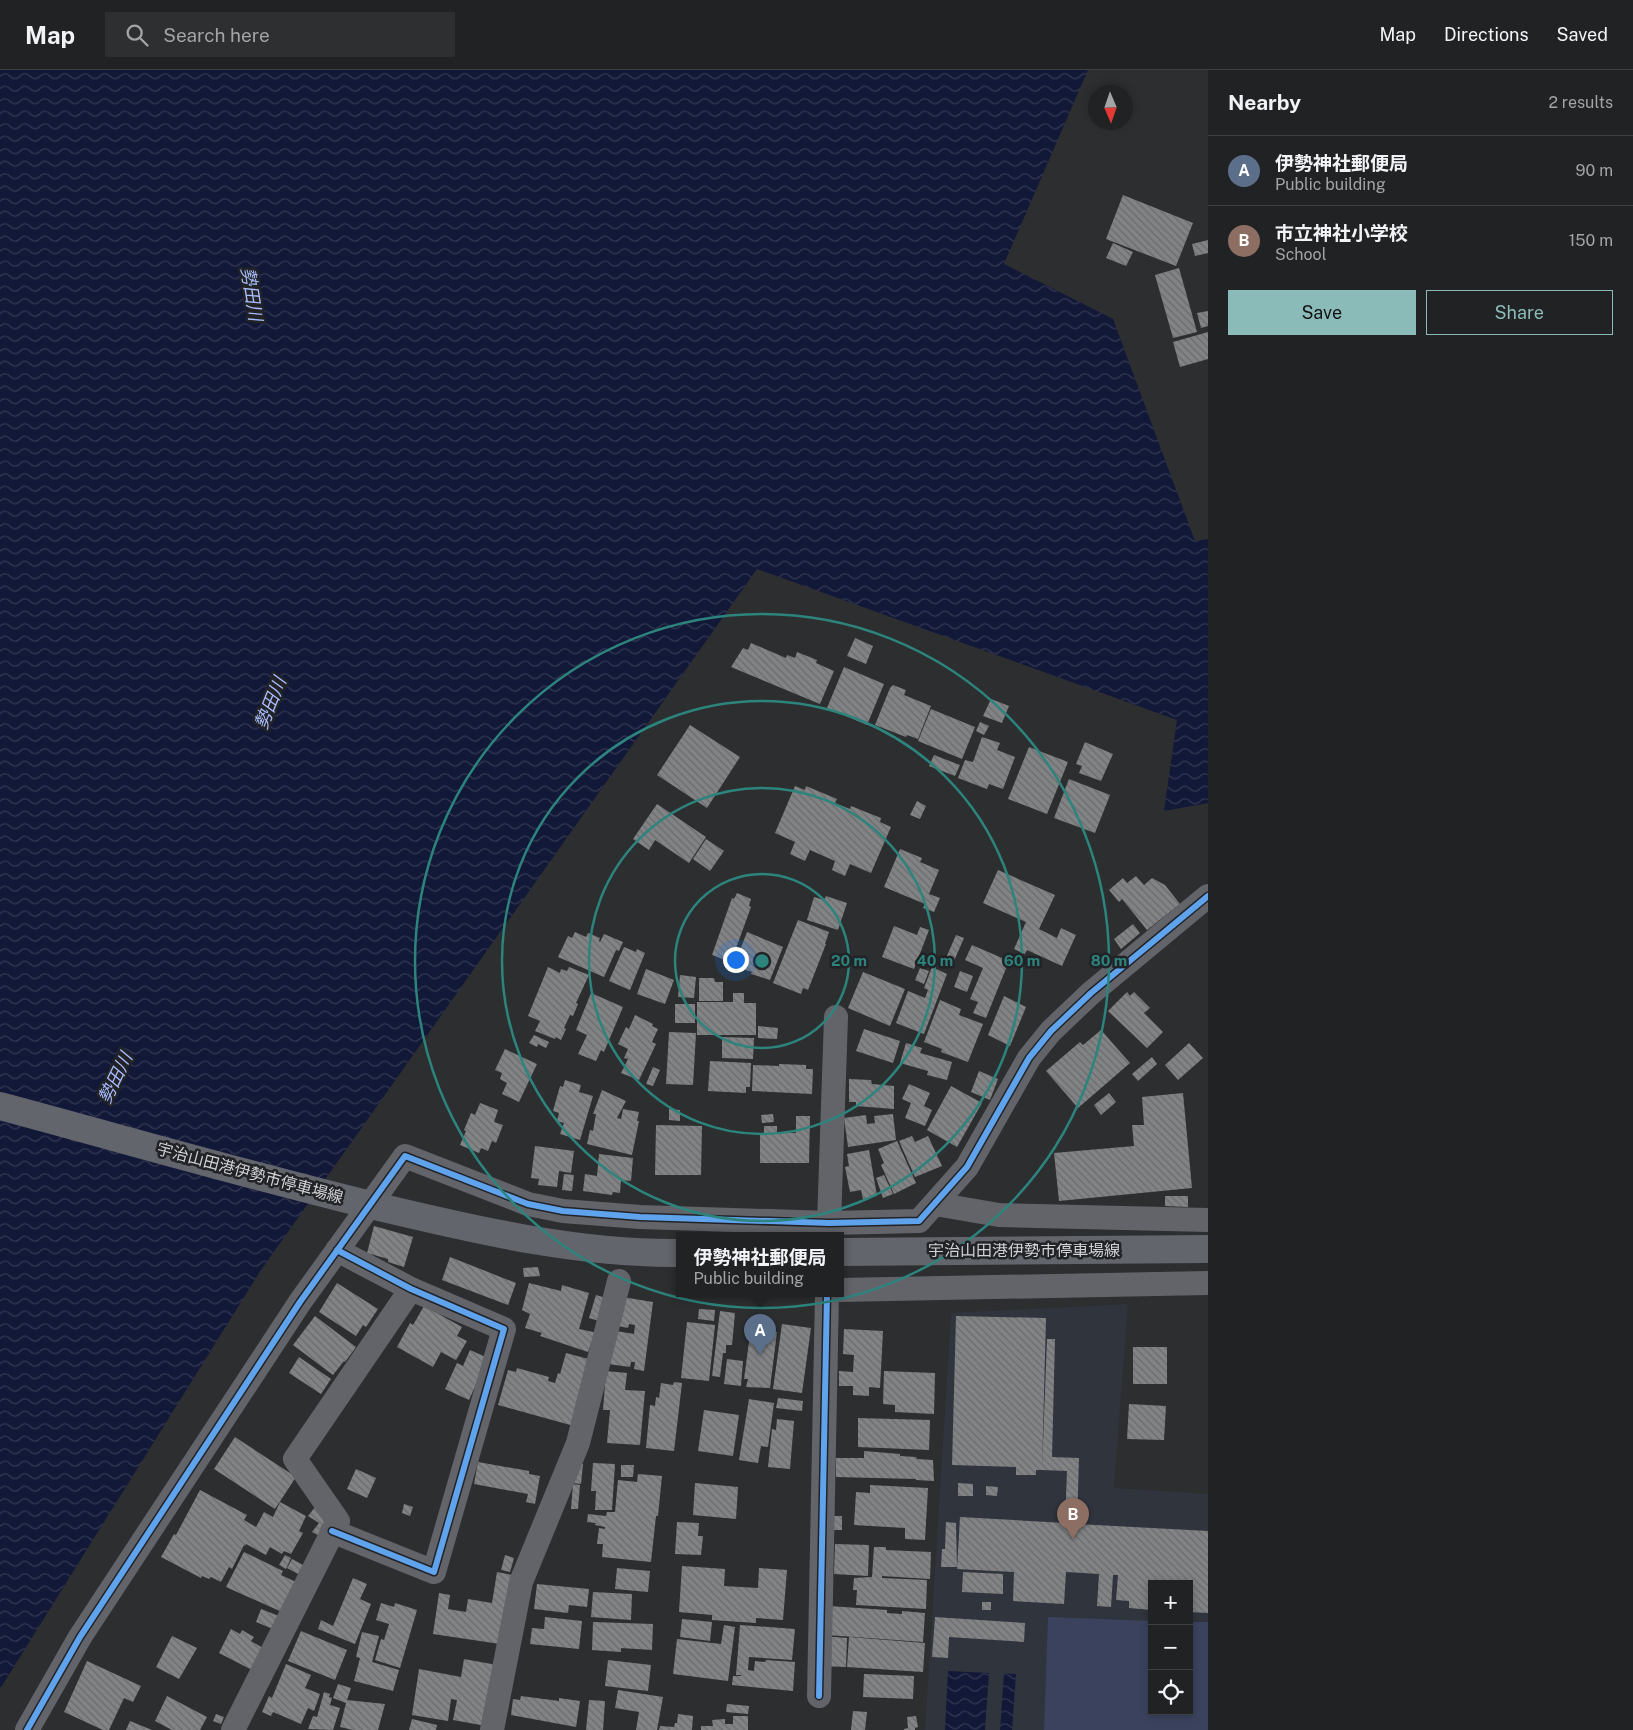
<!DOCTYPE html>
<meta charset="utf-8">
<style>
:root{--surface:#212224;--page:#2d2f31;--text:#f1f3f6;--muted:#a2a4a6;--line:#3e3f41;--accent:#8bbbb9}
body{margin:0;font-family:"Public Sans","Noto Sans JP",sans-serif;background:var(--page);color:var(--text)}
.controls{position:absolute;right:15px;bottom:15px;display:grid;overflow:hidden;border-radius:0px;box-shadow:0 2px 8px #0003}
.controls button{width:45px;height:45px;display:grid;place-items:center;padding:0;border:0;border-bottom:1px solid var(--line);background:var(--surface);color:var(--text);font:25px sans-serif}
.compass{position:absolute;left:1088px;top:15px;width:45px;height:45px;border-radius:50%;background:var(--surface);box-shadow:0 2px 8px #0003;rotate:178deg}
.you{position:absolute;left:735px;top:889px;width:18px;height:18px;margin:-12px;border:4px solid #fff;border-radius:50%;background:#1a73e8;box-shadow:0 0 0 8px #1a73e833}
.badge{display:grid;place-items:center;width:32px;height:32px;border-radius:50%;background:var(--accent);color:#fff;font-size:16px;font-weight:700}
.pin{position:absolute;translate:-50% -41px;filter:drop-shadow(0 1px 2px #0008)}
.pin::after{content:'';position:absolute;top:26px;width:18px;height:15px;background:inherit;clip-path:polygon(0 0,100% 0,50% 100%)}
.popup{position:absolute;left:676px;top:1162px;width:168px;height:65px;box-sizing:border-box;display:grid;place-content:center;border-radius:0px;background:var(--surface);filter:drop-shadow(0 1px 4px #0005);font-size:16px;white-space:nowrap;color:var(--muted)}
.popup b{font-size:19px;color:var(--text)}
.popup::after{content:'';position:absolute;left:50%;top:100%;margin-left:-10px;border:10px solid transparent;border-top-color:var(--surface)}
.list{margin:0;padding:0;list-style:none}
h2{display:flex;justify-content:space-between;align-items:center;height:65px;margin:0;padding:0 20px;font-size:21px}
h2 small{font-size:16px;font-weight:400;color:var(--muted)}
.list li{display:grid;grid-template-columns:32px 1fr auto;gap:15px;align-items:center;box-sizing:border-box;height:70px;padding:0 20px;border-top:1px solid var(--line)}
.list b{display:block;font-size:19px;white-space:nowrap}
.list p{margin:0;font-size:16px;white-space:nowrap;color:var(--muted)}
.list em{font-size:16px;font-style:normal;color:var(--muted)}
.actions{display:flex;gap:10px;padding:15px 20px}
.actions a{flex:1;padding:11px 0;border:1px solid var(--accent);border-radius:0px;text-align:center;font-size:18px;color:var(--accent)}
.actions .main{background:var(--accent);color:#111}
.icon{flex:none;width:28px;height:28px;fill:none;stroke:currentColor;stroke-width:2;stroke-linecap:round;stroke-linejoin:round}
.map{position:relative;flex:none;width:1208px;height:1660px;overflow:hidden}
header{display:flex;align-items:center;gap:30px;box-sizing:border-box;height:70px;padding:0 25px;background:var(--surface);border-bottom:1px solid var(--line)}
header strong{font-size:24px}
nav{display:flex;gap:28px;margin-inline-start:auto;font-size:18px}
.search{width:350px;height:45px;background:var(--page);display:flex;align-items:center;gap:12px;box-sizing:border-box;padding:0 18px;border-radius:0px;color:var(--muted);font-size:19px}
main{display:flex}
aside{flex:1;background:var(--surface)}
.map>svg:first-child{display:block}
.built{fill:#30343d;fill-rule:evenodd}
.pitch{fill:#3a425e}
.water{fill:url(#water-waves)}
.building{fill:url(#building-back-hatch)}
.lines{fill:none;stroke-linecap:round;stroke-linejoin:round}
.street{stroke:#626469;stroke-width:24}
.secondary{stroke:#63656c;stroke-width:28}
.secondary-bridge{stroke:#63656c;stroke-width:28}
.cycleway-casing{stroke:#212327;stroke-width:9}
.cycleway{stroke:#60a3ed;stroke-width:6}
.ring{fill:none;stroke:#2c847d;stroke-width:2.5}
.labels{text-anchor:middle;dominant-baseline:central;stroke-width:5;stroke-linejoin:round;paint-order:stroke}
.street-label{font-size:16px;fill:#d1d2d5;stroke:#212327}
.water-label{font-size:18px;font-style:italic;fill:#a8bcfe;stroke:#212327}
.centre{fill:#2c847d;stroke:#212327;stroke-width:2.5}
.ring-label{font-size:15px;text-anchor:middle;font-weight:bold;fill:#2c847d;stroke:#212327;stroke-width:5;stroke-linejoin:round;paint-order:stroke}
</style>
<header>
<strong>Map</strong>
<div class="search"><svg class="icon" aria-label="search" viewBox="0 0 24 24"><circle cx="10" cy="10" r="6"/><path d="M15 15l6 6"/></svg>Search here</div>
<nav><a>Map</a><a>Directions</a><a>Saved</a></nav>
</header>
<main>
<div class="map">
<svg width="1208" height="1660" viewBox="0 0 1208 1660">
<defs>
<pattern id="water-waves" width="16" height="10" patternUnits="userSpaceOnUse" patternTransform="scale(1.25)"><rect width="16" height="10" fill="#121837"/><path d="M0 5q4-4 8 0t8 0" fill="none" stroke="#333953"/></pattern>
<pattern id="building-back-hatch" width="6" height="6" patternUnits="userSpaceOnUse" patternTransform="scale(1.25)"><rect width="6" height="6" fill="#828385"/><path d="M-1 5l2 2M0 0l6 6M5-1l2 2" fill="none" stroke="#6b6b6d"/></pattern>
</defs>
<rect width="100%" height="100%" fill="#2c2e30"/>
<!-- built -->
<path class="built" d="M1128,1234L1114,1418L1208,1424V1660H925L951,1243ZM1152,1514H1189V1641H1152Z"/>
<!-- pitch -->
<path class="pitch" d="M1048,1547L1152,1551V1641H1189V1552H1208V1660H1044Z"/>
<!-- water -->
<path class="water" d="M0,0H1088L1004,194L1113,249L1195,471L1208,469V733L1164,741L1177,650L757,499L261,1200L0,1619Z
M948,1601L989,1603L985,1660H945Z
M1004,1603L1016,1604L1012,1660H1000Z"/>
<!-- building -->
<path class="building" d="M1123,125L1193,153L1176,196L1106,169Z
M1208,170V183L1195,186L1192,174Z
M1113,173L1133,182L1126,196L1106,188Z
M1179,198L1197,262L1173,268L1155,205Z
M1208,241V256L1201,258L1197,243Z
M1208,262V289L1180,297L1173,272Z
M855,568L873,576L866,594L847,586Z
M751,573L786,588L787,585L795,588L797,582L817,590L816,593L834,601L820,634L731,597L743,578L748,580Z
M844,597L884,614L867,655L827,638Z
M893,615L906,620L904,625L931,636L918,669L907,665L906,667L875,655L890,618Z
M991,629L1009,636L1002,653L983,646Z
M931,639L975,657L962,689L918,671Z
M980,652L989,656L984,665L976,661Z
M690,655L740,687L707,738L657,705Z
M982,667L1000,673L997,680L1015,687L1003,719L989,714L987,719L958,708L965,690L973,692Z
M1085,672L1113,684L1101,711L1079,703L1082,696L1076,694Z
M1029,677L1068,692L1047,744L1008,729Z
M934,685L960,695L955,706L929,696Z
M1069,709L1110,725L1095,763L1054,748Z
M795,716L805,720L806,716L837,729L835,733L850,739L851,736L881,748L880,752L891,757L871,803L850,794L845,806L832,800L835,791L810,780L805,791L790,784L795,772L775,763Z
M917,731L926,736L920,749L910,745Z
M657,734L706,767L689,793L655,770L649,780L633,769Z
M706,769L724,781L710,801L693,789Z
M900,779L922,788L920,792L939,800L929,824L940,828L934,842L923,838L925,834L884,817Z
M998,800L1055,825L1039,859L1057,868L1061,858L1076,865L1062,896L1027,880L1025,884L1014,879L1026,852L983,833Z
M1136,806L1144,815L1152,808L1165,815L1180,834L1147,860L1122,829L1119,832L1109,820L1123,808L1127,813Z
M737,823L751,829L749,836L751,837L731,892L712,885L732,828L734,829Z
M826,826L847,833L838,860L807,850L814,827L824,830Z
M798,850L829,862L825,874H826L808,920L803,918L801,924L773,913Z
M1133,854L1140,863L1121,879L1114,869Z
M894,856L917,865L920,857L929,860L914,899L882,887Z
M575,862L586,867L588,863L600,868L599,871L600,872L604,864L623,872L619,881L616,880L604,907L558,887L568,866L572,868Z
M747,862L783,877L770,910L751,904L752,902L734,896Z
M956,865L964,868L954,891L946,888Z
M972,875L1009,891L986,948L973,943L978,932L970,929L983,898L965,890Z
M624,877L636,882L637,879L645,883L630,920L609,911Z
M548,897L560,903L561,899L567,901L569,897L589,905L576,933L578,934L573,946L570,945L564,958L566,959L561,970L556,967L555,969L535,961L540,951L528,946Z
M932,897L947,904L924,964L896,953L908,921L925,928L928,920L924,918Z
M920,898L929,901L924,914L915,910Z
M646,899L674,910L665,934L637,924Z
M960,901L973,906L967,922L954,917Z
M863,902L905,919L890,956L848,938Z
M680,905L696,907L694,928L678,927Z
M699,908H714L715,912H723V931H699Z
M1127,922L1130,926L1134,922L1150,938L1144,943L1163,962L1147,978L1108,941Z
M591,923L623,937L604,982L601,980L596,991L578,984L587,965L576,960Z
M733,923H744V933H756V965H697V932H733Z
M1004,926L1026,937L1010,976L988,965Z
M940,930L961,939L959,945L983,954L968,992L941,982L942,979L924,972Z
M675,934H695V953H675Z
M635,945L653,954L652,956L658,959L652,972L656,974L639,1010L621,1003L628,989L624,988L628,979L618,974L626,957L629,959Z
M758,956L778,958L777,969L758,968Z
M864,959L900,971L893,993L856,981Z
M1101,960L1130,993L1078,1038L1046,1001L1080,972L1083,975Z
M669,962L696,963L693,1015L666,1014Z
M534,965L549,972L546,978L538,974L537,977L529,973Z
M722,967L754,968L753,989L722,988Z
M906,973L922,978L920,983L952,992L947,1010L927,1005L928,1001L900,993Z
M1189,973L1203,988L1178,1010L1165,995Z
M505,979L537,994L519,1032L502,1024L507,1013L500,1009L502,1003L495,1000Z
M1152,987L1157,994L1138,1011L1132,1004Z
M710,991L751,993L750,1017H746V1023L708,1021Z
M779,994L806,995V999H813L812,1024L752,1021L753,995L779,996Z
M653,997L660,1000L653,1016L646,1014Z
M979,1001L998,1009L990,1030L971,1022Z
M849,1009L871,1010L872,1014L894,1016V1039L856,1036V1032H849Z
M565,1010L581,1015L579,1022L593,1026L580,1070L560,1064L564,1053L557,1051L559,1043L553,1041L560,1016L563,1017Z
M909,1014L930,1023L924,1036L932,1040L925,1056L905,1048L911,1033L902,1029Z
M951,1016L982,1033L957,1077L927,1060Z
M602,1020L626,1031L617,1048L621,1049L623,1039L639,1042L637,1051H639L632,1085L587,1074L590,1060L593,1061L596,1044H593Z
M1109,1023L1116,1032L1101,1045L1094,1035Z
M1183,1023L1192,1118L1059,1131L1054,1083L1134,1076L1132,1055H1144L1142,1027Z
M480,1033L498,1040L494,1052L503,1055L496,1073L492,1071L488,1081L481,1078L479,1083L460,1075L466,1061L464,1060L471,1043L475,1045Z
M669,1039L680,1040V1051L669,1050Z
M773,1044L774,1052L762,1053L761,1045Z
M893,1044L896,1070L848,1077L844,1048L866,1045L867,1054L875,1053L874,1046Z
M796,1046H810L809,1093H760V1063H764V1056H777V1063H796Z
M656,1055L702,1056L701,1105H655Z
M912,1066L915,1072L928,1066L942,1096L915,1107L899,1071Z
M897,1071L916,1113L894,1124L881,1095L884,1093L878,1079Z
M535,1076L574,1081L571,1103L559,1101L557,1117L538,1115L539,1109L531,1108Z
M869,1080L877,1126L863,1129L861,1120L850,1122L845,1097L849,1096L847,1084Z
M599,1084L633,1088L631,1111L621,1110L620,1123L613,1122L612,1125L583,1121L585,1104L597,1106Z
M564,1104L574,1105L572,1121L562,1120Z
M884,1105L893,1124L883,1128L876,1108Z
M1165,1126H1188V1137L1165,1136Z
M374,1156L413,1167L404,1197L388,1192V1189L367,1183Z
M450,1187L516,1213L508,1235L442,1210Z
M538,1197L540,1206L524,1207L523,1198Z
M337,1213L378,1239L366,1257L363,1255L356,1266L319,1242Z
M529,1213L561,1221L562,1215L589,1223L579,1259L598,1263L591,1274L588,1282L540,1266L542,1263L525,1258L530,1244L522,1240Z
M596,1225L606,1228L599,1251L589,1248Z
M622,1227L653,1232L644,1301L634,1299L635,1292H631L630,1297L608,1294L616,1261L634,1264L635,1255L629,1254L628,1258L618,1256Z
M424,1236L462,1257L457,1266L467,1271L456,1290L441,1282L433,1297L397,1277L410,1253L413,1255Z
M699,1239L715,1240L714,1251L698,1249Z
M720,1241L735,1243L732,1275H726V1283H723L720,1307L712,1306Z
M315,1246L356,1277L345,1292L344,1291L333,1305L293,1275Z
M956,1246L1046,1248L1042,1400H1036V1405H1016V1397L952,1395Z
M687,1252L715,1255L709,1311L681,1308Z
M782,1254L811,1258L802,1323L773,1319Z
M752,1259L777,1262L770,1318L746,1317L748,1309H744L749,1272L750,1271Z
M844,1259L883,1261L880,1318L869,1317V1326L853,1325V1316H839V1301L853,1302L854,1285L843,1284Z
M1047,1269H1055L1052,1387L1079,1388L1077,1454L1208,1461V1543L1189,1542V1514H1152V1540L1129,1538V1531L1116,1530L1118,1505H1113L1111,1537L1097,1536L1099,1504L1066,1502L1064,1534L1013,1531L1014,1502L957,1499L960,1447L1065,1453L1067,1401L1042,1400Z
M1133,1277H1167V1314H1133Z
M470,1280L488,1288L469,1330L445,1319L457,1293L463,1296Z
M566,1283L592,1290L574,1356L498,1335L508,1300L516,1302L517,1298L549,1307L548,1311L555,1313L558,1303L560,1304Z
M299,1287L331,1309L321,1324L289,1303Z
M727,1289L743,1291L741,1316L724,1314Z
M606,1301L627,1303L625,1320L645,1321L640,1375L607,1373L610,1340H603Z
M884,1301L935,1303L934,1344L895,1342V1335L883,1334Z
M674,1312L682,1313L674,1381L646,1378L650,1335L655,1336L656,1327L659,1328L661,1313L673,1315Z
M778,1328L803,1331L802,1341L776,1338Z
M749,1329L774,1333L768,1377L761,1376L758,1393L739,1390Z
M1129,1334L1166,1336L1164,1370L1127,1369Z
M704,1340L739,1345L733,1386L698,1381Z
M858,1348L930,1350L929,1380L858,1377Z
M777,1349L794,1351L790,1399L768,1397L772,1359L776,1360Z
M235,1367L296,1407L275,1439L214,1399Z
M864,1381L900,1384V1386L916,1387L917,1389L933,1390L934,1411L916,1410V1409L836,1407V1388H864Z
M478,1392L529,1401V1404L540,1406L535,1434L526,1432L528,1424L474,1414Z
M575,1393L583,1394L581,1414L573,1413Z
M593,1393L615,1394L612,1440H595L596,1421H591Z
M621,1395H634L633,1407H621Z
M356,1399L376,1408L367,1428L347,1419Z
M638,1404L662,1406L658,1446H656L651,1492L602,1487L603,1474H597L599,1458L605,1459V1457L595,1455L596,1453L587,1452L588,1444L606,1446L607,1442H615L618,1410L637,1412Z
M695,1413L738,1417L736,1449L693,1445Z
M958,1413L973,1414V1426H958Z
M573,1414L580,1415L578,1439H571Z
M870,1415L928,1418L925,1470L905,1469V1458L854,1455L856,1422L870,1423Z
M986,1416L998,1417L997,1426L986,1425Z
M200,1420L247,1445L244,1450L256,1457L264,1442L273,1447L280,1432L306,1446L299,1461L303,1463L291,1484L284,1481L282,1484L270,1477L266,1485L246,1474L245,1476L244,1475L232,1499L229,1497L221,1512L211,1507L209,1509L202,1506L201,1508L161,1487L174,1464L176,1465Z
M319,1432L332,1447L321,1467L312,1462L319,1453L308,1446Z
M404,1434L413,1437L410,1446L402,1443Z
M834,1446H842V1460H833Z
M677,1452L699,1453L698,1466H703L701,1485L675,1484Z
M946,1452L956,1453L957,1497H941L942,1479H945Z
M835,1474L869,1475L868,1506L834,1504Z
M874,1477H886V1480L931,1482L930,1509L882,1506V1508L927,1510L926,1539L856,1535L857,1520H853L854,1508L872,1507Z
M244,1482L283,1501L281,1505L296,1512L282,1542L226,1517Z
M285,1485L291,1488L286,1499L279,1495Z
M505,1485L514,1488L510,1502L501,1500Z
M292,1489L303,1495L298,1504L287,1498Z
M682,1496L725,1499L724,1516L758,1518L759,1498L787,1500L783,1550L756,1548V1553L712,1550V1545L679,1542Z
M617,1498L650,1501L648,1522L615,1519Z
M497,1502L512,1505L500,1574L433,1564L439,1523L450,1525L448,1539L466,1542L468,1529L492,1533Z
M963,1502L1003,1504V1524L962,1522Z
M353,1508L367,1514L360,1529L371,1534L355,1574L318,1559L321,1550L333,1556Z
M537,1514L589,1519L587,1537L569,1535L568,1543L534,1539Z
M593,1522L632,1524L631,1550L591,1547Z
M982,1532H991V1540H982Z
M381,1533L394,1537L395,1533L417,1540L400,1598L375,1590L381,1569L384,1570L389,1554L376,1550Z
M829,1536L887,1540V1543L902,1544V1541L925,1543L923,1572L827,1565Z
M261,1539L279,1546L273,1559L256,1552Z
M545,1547L582,1551L579,1579L530,1574L532,1558L544,1559Z
M935,1547L1025,1553L1024,1572L949,1567L948,1588L932,1587Z
M682,1549L712,1552L710,1571L680,1567Z
M593,1552L653,1554L652,1580L621,1578V1582L592,1580Z
M724,1555L735,1557L728,1611L673,1604L677,1569L721,1574Z
M740,1555L795,1559L792,1590L749,1587L748,1600L754,1601L755,1591L765,1592L766,1590L795,1592L793,1621L732,1615L733,1606H741V1605H736Z
M231,1559L240,1564L242,1560L254,1567L251,1571L263,1578L252,1600L219,1583Z
M301,1561L347,1580L335,1610L288,1591Z
M362,1562L379,1566L372,1592L399,1600L393,1621L354,1611L360,1588L356,1587Z
M172,1566L197,1578L179,1609L156,1597Z
M822,1566L847,1568L846,1597L821,1596Z
M849,1567L925,1573L923,1602L847,1597Z
M464,1589L497,1595L486,1656L453,1650L457,1630L451,1629L448,1651L412,1645L419,1599L461,1607Z
M608,1590L651,1595L648,1621L605,1616Z
M87,1591L141,1616L133,1632L124,1628L109,1660H103L64,1642Z
M286,1594L311,1605L305,1618L320,1624L314,1641L308,1638L301,1654L273,1642L271,1646L262,1642L269,1626L272,1628Z
M864,1604L914,1606L913,1629L863,1627Z
M338,1614L351,1618L347,1630L385,1634L378,1660H353L340,1657L346,1633L333,1628Z
M618,1620L663,1627L657,1660H636L639,1642L615,1638Z
M324,1622L330,1624L329,1627L332,1628L330,1635L340,1638L333,1660L308,1659L313,1646L317,1647Z
M167,1626L207,1647L200,1660H172L155,1651Z
M521,1626L559,1631V1628L580,1631L576,1657L511,1645L513,1629L520,1630Z
M589,1630L605,1631L603,1660H586Z
M727,1634L749,1636L748,1644L726,1642Z
M853,1641L867,1642L865,1660H851Z
M216,1644L224,1647L221,1654L213,1651Z
M678,1644L693,1646L692,1660H659L660,1656L674,1657L675,1653H677Z
M733,1646H748V1660H701V1656H713L712,1650L725,1649V1654H733Z
M916,1646L918,1657L915,1658V1660H904V1659L908,1658L907,1647Z
M412,1649L437,1655L436,1660H409Z
M130,1651L152,1660H126Z"/>
<g class="lines">
<!-- street -->
<path class="street" d="M935,1134L999,1145L1208,1150
M829,1153L836,947
M840,1220L1208,1213
M332,1461L434,1502L504,1259L411,1219L337,1180
M819,1626L827,1224
M27,1660L80,1567L300,1232L405,1086L528,1134L563,1141L640,1147L829,1153L919,1151L967,1097L1029,988L1051,961L1091,923L1208,826
M233,1660L338,1451L295,1389L411,1219
M492,1660L521,1512L578,1373L619,1211"/>
<!-- secondary -->
<path class="secondary" d="M840,1182L1208,1179"/>
<!-- secondary-bridge -->
<path class="secondary-bridge" d="M0,1036C127,1070 254,1107 383,1138C480,1161 579,1184 680,1183"/>
<defs>
<path id="cycleway" d="M332,1461L434,1502L504,1259L411,1219L337,1180
M819,1626L827,1224
M27,1660L80,1567L300,1232L405,1086L528,1134L563,1141L640,1147L829,1153L919,1151L967,1097L1029,988L1051,961L1091,923L1208,826"/>
</defs>
<!-- cycleway casing -->
<use href="#cycleway" class="cycleway-casing"/>
<!-- cycleway -->
<use href="#cycleway" class="cycleway"/>
</g>
<!-- distance rings -->
<g class="ring">
<circle cx="762" cy="891" r="87"/>
<circle cx="762" cy="891" r="173"/>
<circle cx="762" cy="891" r="260"/>
<circle cx="762" cy="891" r="347"/>
</g>
<g class="labels">
<!-- street labels -->
<g class="street-label">
<text transform="translate(250 1103) rotate(15)">宇治山田港伊勢市停車場線</text>
<text x="1024" y="1180">宇治山田港伊勢市停車場線</text>
</g>
<!-- water labels -->
<g class="water-label">
<text transform="translate(252 224) rotate(81)">勢田川</text>
<text transform="translate(270 633) rotate(-68)">勢田川</text>
<text transform="translate(115 1008) rotate(-64)">勢田川</text>
</g>
</g>
<circle cx="762" cy="891" r="8" class="centre"/>
<g class="ring-label">
<text x="849" y="896">20 m</text>
<text x="935" y="896">40 m</text>
<text x="1022" y="896">60 m</text>
<text x="1109" y="896">80 m</text>
</g>
</svg>
<div class="controls">
<button>+</button>
<button>−</button>
<button><svg class="icon" aria-label="locate" viewBox="0 0 24 24"><circle cx="12" cy="12" r="6"/><path d="M12 2v4M12 18v4M2 12h4M18 12h4"/></svg></button>
</div>
<svg class="compass" viewBox="-18 -18 36 36"><path d="M0-13l5 13h-10z" fill="#e53935"/><path d="M0 13l5-13h-10z" fill="#a2a4a6"/></svg>
<div class="you"></div>
<div class="pin badge" style="left:760px;top:1285px;background:#5c6f8a">A</div>
<div class="popup"><b>伊勢神社郵便局</b>Public building</div>
<div class="pin badge" style="left:1073px;top:1469px;background:#8d6e63">B</div>
</div>
<aside>
<h2>Nearby<small>2 results</small></h2>
<ul class="list">
<li><span class="badge" style="background:#5c6f8a">A</span><div><b>伊勢神社郵便局</b><p>Public building</p></div><em>90 m</em></li>
<li><span class="badge" style="background:#8d6e63">B</span><div><b>市立神社小学校</b><p>School</p></div><em>150 m</em></li>
</ul>
<div class="actions"><a class="main">Save</a><a>Share</a></div>
</aside>
</main>
